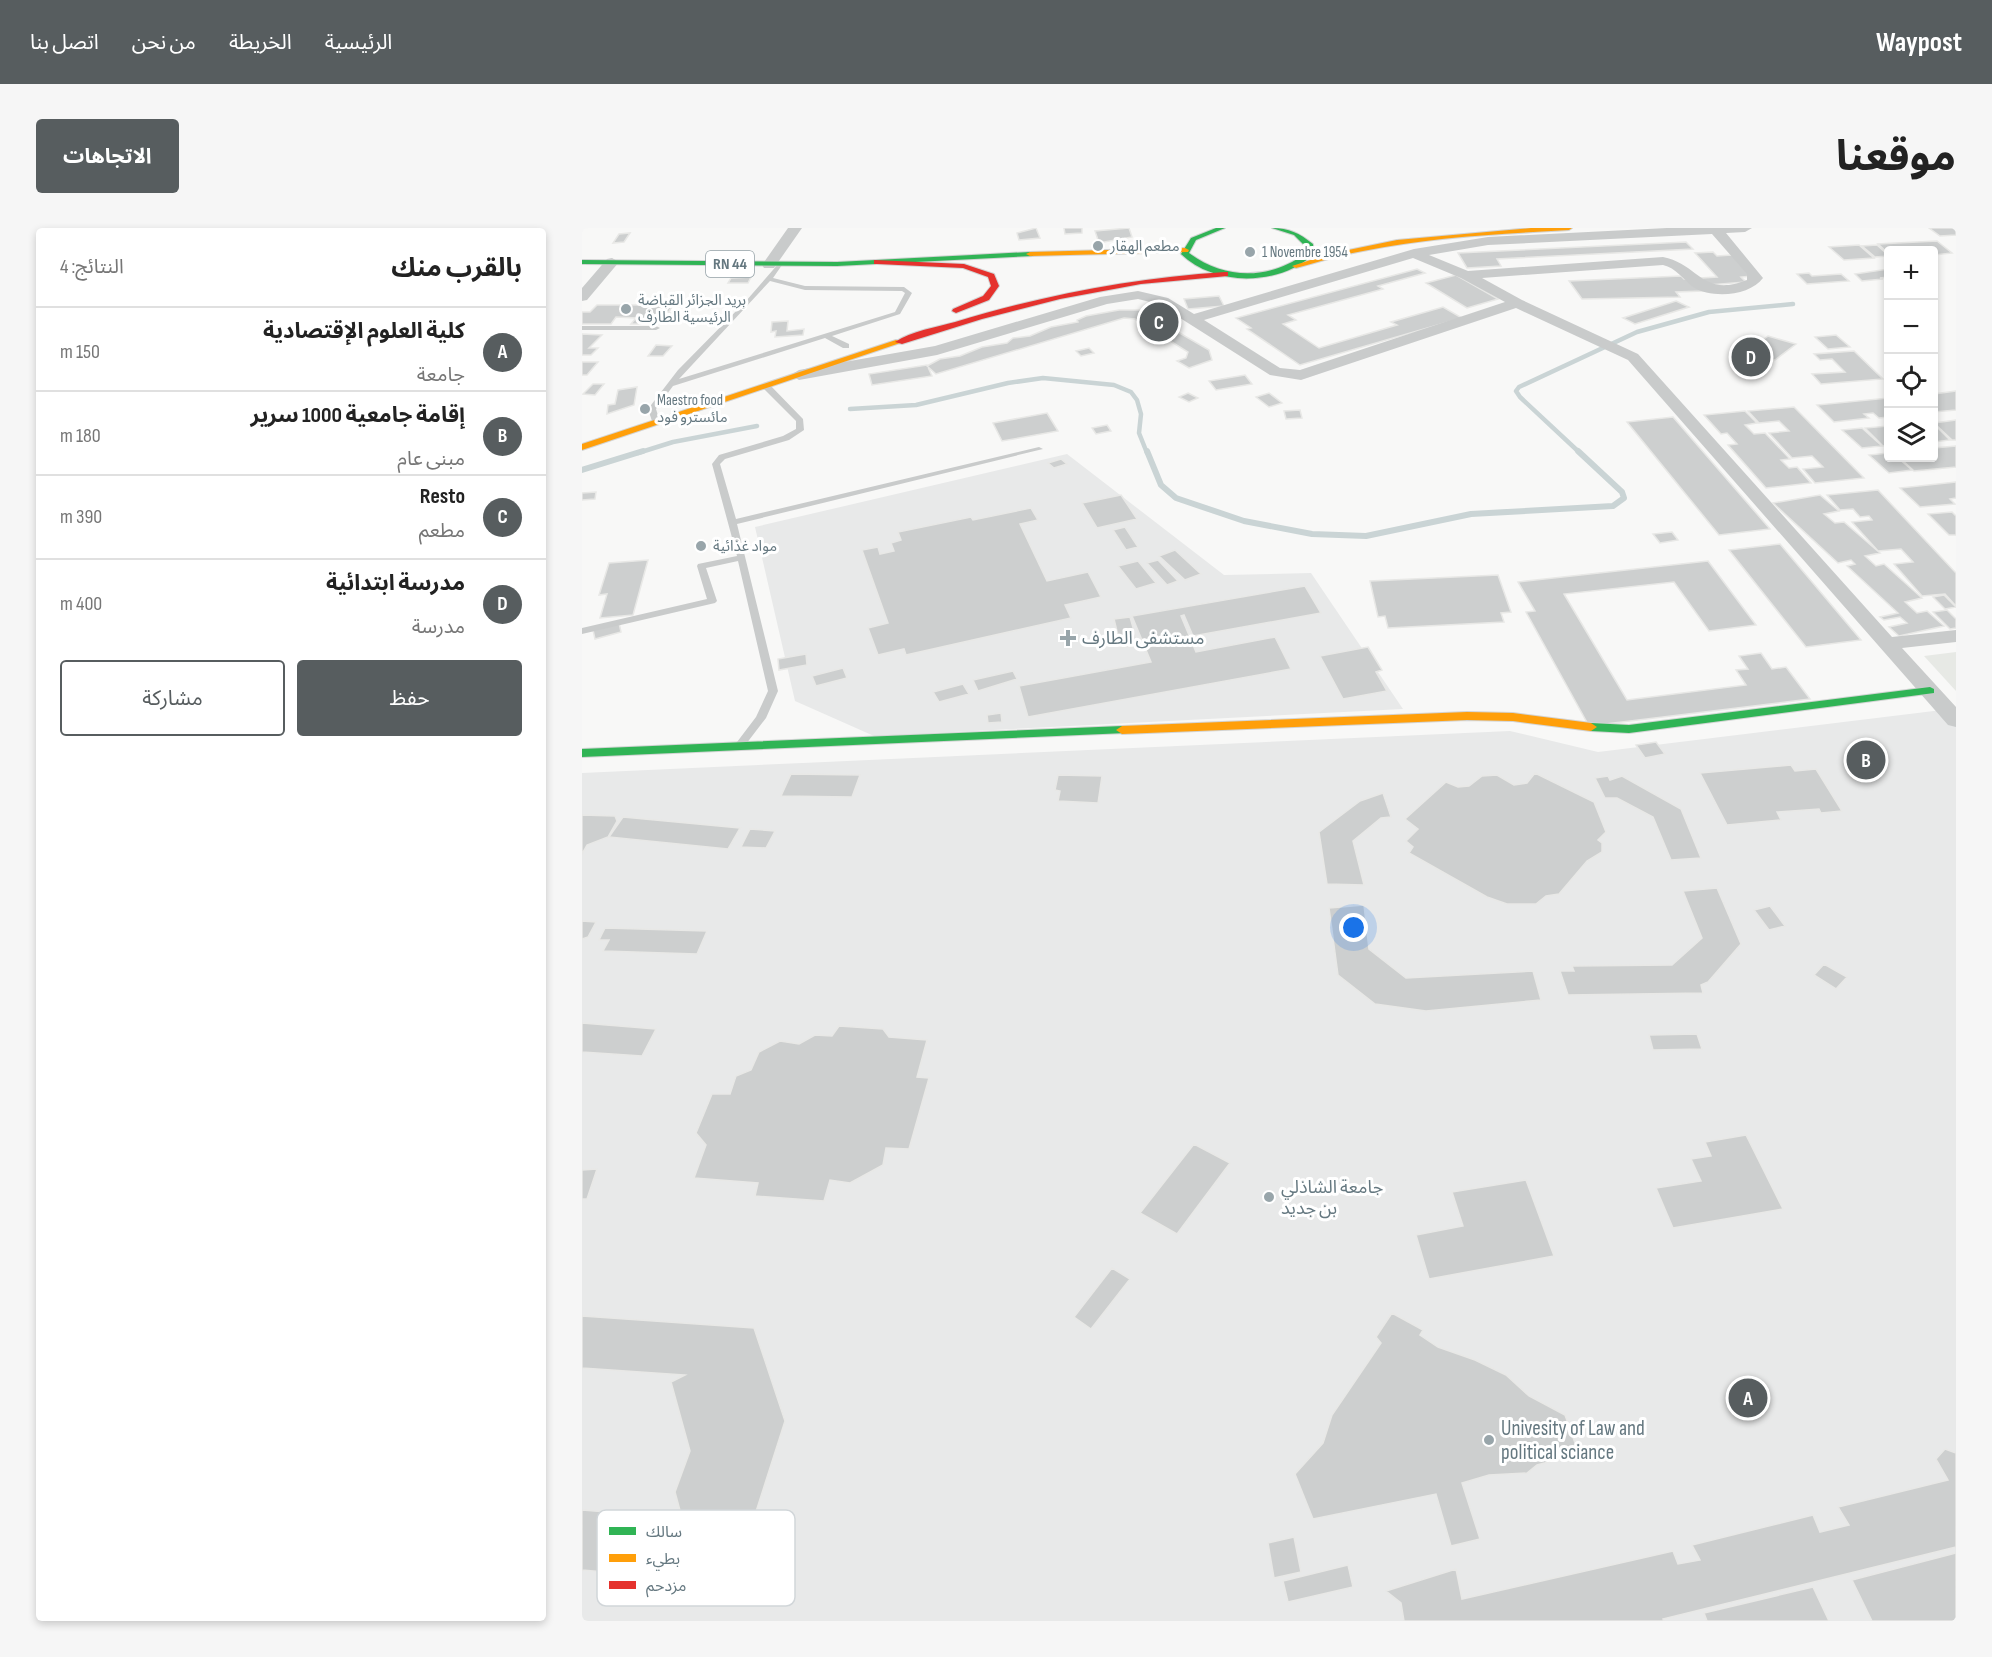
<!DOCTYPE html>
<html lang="ar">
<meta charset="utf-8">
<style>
:root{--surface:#fff;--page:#f6f6f6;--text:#222;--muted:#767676;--line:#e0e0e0;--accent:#575d5f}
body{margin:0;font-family:"Sofia Sans Condensed","Noto Sans Arabic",sans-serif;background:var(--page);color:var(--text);direction:rtl}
.controls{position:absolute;right:18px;top:18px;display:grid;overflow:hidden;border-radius:6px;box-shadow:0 3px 9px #0003}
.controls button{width:54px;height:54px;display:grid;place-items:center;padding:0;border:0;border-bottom:2px solid var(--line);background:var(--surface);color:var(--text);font:30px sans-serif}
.you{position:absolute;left:772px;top:700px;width:21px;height:21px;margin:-15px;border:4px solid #fff;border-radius:50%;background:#1a73e8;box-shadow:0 0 0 9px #1a73e833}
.badge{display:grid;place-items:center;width:39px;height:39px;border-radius:50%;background:var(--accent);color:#fff;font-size:20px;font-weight:700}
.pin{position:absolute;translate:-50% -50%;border:3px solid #fff;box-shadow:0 2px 6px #0006}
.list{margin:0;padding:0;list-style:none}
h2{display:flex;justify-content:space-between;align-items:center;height:78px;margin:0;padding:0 24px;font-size:26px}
h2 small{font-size:20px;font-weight:400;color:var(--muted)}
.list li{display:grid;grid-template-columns:39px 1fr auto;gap:18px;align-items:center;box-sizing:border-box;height:84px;padding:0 24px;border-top:2px solid var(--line)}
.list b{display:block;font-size:22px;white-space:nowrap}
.list p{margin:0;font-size:20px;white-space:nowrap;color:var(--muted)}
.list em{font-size:20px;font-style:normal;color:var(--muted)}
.actions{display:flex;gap:12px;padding:18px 24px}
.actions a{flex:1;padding:14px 0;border:2px solid var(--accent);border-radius:6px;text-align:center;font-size:21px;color:var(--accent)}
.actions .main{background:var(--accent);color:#fff}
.icon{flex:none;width:33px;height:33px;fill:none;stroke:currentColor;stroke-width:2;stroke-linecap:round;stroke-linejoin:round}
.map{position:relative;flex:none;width:1374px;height:1393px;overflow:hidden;direction:ltr;border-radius:6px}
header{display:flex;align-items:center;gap:36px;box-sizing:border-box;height:84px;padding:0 30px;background:var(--accent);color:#fff}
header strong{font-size:28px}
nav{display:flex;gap:33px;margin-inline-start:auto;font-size:21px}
.intro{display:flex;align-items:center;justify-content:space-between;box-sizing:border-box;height:144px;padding:0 36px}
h1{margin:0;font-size:42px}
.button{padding:15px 27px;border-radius:6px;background:var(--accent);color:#fff;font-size:21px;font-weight:700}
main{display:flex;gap:36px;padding:0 36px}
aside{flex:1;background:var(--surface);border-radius:6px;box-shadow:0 3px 9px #0003}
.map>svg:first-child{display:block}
.built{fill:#e8e9e9}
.green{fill:#e7e9e5}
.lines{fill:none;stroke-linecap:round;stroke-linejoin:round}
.stream-far1{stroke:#cad4d5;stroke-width:4.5}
.stream{stroke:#cad4d5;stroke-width:6}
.building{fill:#cdcfcf;stroke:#e8e8e6;stroke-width:1.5}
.fast-casing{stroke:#d3d4d4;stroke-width:2}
.slow-casing{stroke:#d3d4d4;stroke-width:2}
.jam-casing{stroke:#d3d4d4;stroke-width:2}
.lane{fill:#c9cbcb;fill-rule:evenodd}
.street{fill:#c9cbcb;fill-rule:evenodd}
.fast{fill:#30b455;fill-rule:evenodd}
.slow{fill:#ff9f0a;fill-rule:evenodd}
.jam{fill:#e5322d;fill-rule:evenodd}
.poi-dot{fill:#98a5aa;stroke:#fff;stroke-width:2}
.labels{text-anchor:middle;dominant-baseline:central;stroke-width:6;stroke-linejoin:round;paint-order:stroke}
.far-poi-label{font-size:15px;fill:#657880;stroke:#fff;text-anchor:start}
.shield{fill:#fff;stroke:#93a0a6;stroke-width:1.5}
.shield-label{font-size:16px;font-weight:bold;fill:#657880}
.poi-label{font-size:18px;fill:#657880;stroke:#fff;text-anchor:start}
.near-poi-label{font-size:21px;fill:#657880;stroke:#fff;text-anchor:start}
.key{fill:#fff;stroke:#d1d6d9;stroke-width:1.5}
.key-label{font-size:16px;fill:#657880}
</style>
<header>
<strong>Waypost</strong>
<nav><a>الرئيسية</a><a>الخريطة</a><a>من نحن</a><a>اتصل بنا</a></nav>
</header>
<div class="intro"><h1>موقعنا</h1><a class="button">الاتجاهات</a></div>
<main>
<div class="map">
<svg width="1374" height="1393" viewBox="0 0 1374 1393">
<rect width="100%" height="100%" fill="#f8f8f7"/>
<!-- built -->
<path class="built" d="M485,226L642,347L729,345L821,481L292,508L213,473L173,299Z
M1360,482L1374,498V1393H0V545L928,503L1016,524Z"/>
<!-- green -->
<path class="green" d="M1374,424V463L1342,428Z"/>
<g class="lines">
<!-- stream-far1 -->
<path class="stream-far1" d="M268,181L334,177L426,155L461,150L532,157L549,164L555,172L559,186L557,205L565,225
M56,225L91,214L175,198
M998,225L938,169L934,163L937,159L1055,104L1127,84L1211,76"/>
<!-- stream -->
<path class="stream" d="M565,223L579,257L594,270L662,293L730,306L784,308L889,286L1031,278L1042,270L1040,264L996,223
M0,242L61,223"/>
</g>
<!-- building -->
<path class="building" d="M454,0L458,10L437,12L435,5Z
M482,0H500V5L483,6Z
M547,0L550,9L517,15L513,3Z
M1347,0H1374V7L1358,8Z
M48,5L42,14L31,15L37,6Z
M1355,13L1370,25L1352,27V22H1306V25L1296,16Z
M1104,14L1111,21L915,31L919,38L885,40L876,25Z
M1277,17L1292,30L1262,32L1247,19Z
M1295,17L1306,27V28L1293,29L1280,18Z
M1131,24L1135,28L1150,27L1171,48L1159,49L1164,54L1126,57L1119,50L1135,49L1113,25Z
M835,41L843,45L796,58L801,61L706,87L714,92L701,96L737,120L815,97L809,94L861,79L880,90L718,137L665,101L669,100L654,90Z
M1306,41V49L1298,50L1301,51L1280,53L1273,46Z
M1227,45L1230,48L1259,46L1267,53L1225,56L1215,46Z
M874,47L916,71L885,80L844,55Z
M1099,48L1102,51H1111L1121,63L1094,64L1098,69L1000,71L987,53Z
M169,49L166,55H146L149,50Z
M637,68L642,78L606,81L602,71Z
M1094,73L1107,79L1053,96L1041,90Z
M15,77H91L86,85H95L86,96H49L54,90L34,89L29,96H0V84H8Z
M537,82H558L627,122L630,132L607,140L595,133L604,130L606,124L553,91L542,90L354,146L345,138L358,131L378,128L400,119L425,115L431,110L448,108L469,99L496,94L495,92L504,88Z
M206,93L205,103L222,101L221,107L193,109L194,103L189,104L190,94Z
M0,106L20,107L7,120H16L9,127H0Z
M1254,107L1268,119L1246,121L1233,109Z
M1186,108L1214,116L1193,132L1165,124Z
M74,117L90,118L81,128H66Z
M507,120L512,125L499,128L494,123Z
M1272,123L1301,151L1239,156L1230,146L1263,144L1250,131L1238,132L1232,126Z
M0,134H16L5,147H0Z
M345,137L350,148L290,157L287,146Z
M663,147L670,156L634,162L627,153Z
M11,156H22L13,167L1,166Z
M55,159L52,177L25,186L26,177L33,176L36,162Z
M1374,163V182L1352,184V166Z
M606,165L616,170L607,174L597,169Z
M687,165L700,175L687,179L674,169Z
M1306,170V189L1297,190L1291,185L1282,186L1287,190L1252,194L1235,177Z
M1212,179L1282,250L1233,255L1221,241L1241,239L1230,228L1210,230L1187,205L1207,203L1197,193L1177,195L1166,183Z
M718,182L720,190L704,191L702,183Z
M1163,183L1175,195L1163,197L1172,206L1183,205L1208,231L1199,232L1207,240L1215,239L1229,255L1184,260L1146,217L1155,216L1145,205L1139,206L1122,187Z
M465,185L476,203L420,213L411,195Z
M1091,189L1188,301L1137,307L1045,194Z
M1374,192V212H1370L1352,195Z
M1352,196L1368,212L1352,214Z
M525,197L529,203L514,206L510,200Z
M1306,198V217L1301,218L1283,200Z
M1280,200L1300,218L1280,220L1260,202Z
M1374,218V239L1332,243L1318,230H1352V220Z
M1306,225V230H1316L1330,242L1307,245L1287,227Z
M479,231L485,236L472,240L466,235Z
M1374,254V270L1368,271L1373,276L1338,279L1318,260Z
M1296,262L1374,345V378L1363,366L1340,368L1312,336L1331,334L1319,321L1296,323L1270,294L1290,292L1287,288L1278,289L1271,281L1258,282L1245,267Z
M14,264L13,271L0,272V265Z
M539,267L555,291L515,300L500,275Z
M1238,267L1257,283L1242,286L1253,295L1262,294L1298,325L1283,328L1294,338L1302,336L1340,370L1323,374L1335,385L1345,383L1362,398L1317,408L1307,399L1325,395L1318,389L1302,392L1298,389L1316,385L1265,338L1273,336L1269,332L1256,335L1191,275Z
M449,280L456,292L438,296L465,353L506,344L519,369L483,377L489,390L324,427L322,421L296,427L286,400L306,395L280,322L296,319L298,326L312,323L309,315L319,312L316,304L389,289L391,292Z
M1370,284L1374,288V307H1367L1346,286Z
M543,299L556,319L544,322L531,302Z
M1090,304L1096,312L1078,315L1071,306Z
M1198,316L1279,412L1224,419L1147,322Z
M593,322L619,346L603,352L577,328Z
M66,332L51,387L18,390L25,366L17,367L27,335Z
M576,332L596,353L585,357L565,335Z
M556,333L574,355L554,361L536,338Z
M1126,333L1174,397L1127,403L1092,354L982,366L1045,472L1164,457L1154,442L1166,441L1157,428L1179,425L1190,441L1204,439L1228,471L1007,498L944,384L953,383L936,354Z
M916,347L929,384L919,385L922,394L806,400L803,388L796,389L788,353Z
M723,358L739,385L611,408L602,387L599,388L614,424L693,409L709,441L446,489L437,458L569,434L550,388Z
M1362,367L1374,379L1363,381L1351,369Z
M1365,382L1374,391V400L1368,401L1351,384Z
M548,389L556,417L539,420L532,391Z
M37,395L39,404L13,411L11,402Z
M786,419L800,442L794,444L805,463L761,471L738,428Z
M224,426L225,437L197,442L196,431Z
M261,440L265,450L234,458L230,448Z
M431,443L435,451L396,463L391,452Z
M381,456L387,466L357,474L351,464Z
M419,485L420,494L406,495L405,487Z
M1074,514L1083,526L1063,530L1054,517Z
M1209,537L1213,543L1234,541L1260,583L1239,585L1237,581L1195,584L1199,592L1145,597L1118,545Z
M953,545L1012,574L1024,604L1016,612L1020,615V624L1005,633L977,666L964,668L954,676H925L905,669L827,625L831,619L824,613L836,601L823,591L864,554L876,559L887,558L900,548L915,547L932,557L945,555Z
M209,546L278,547L270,569L199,568Z
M476,547L520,548L516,575L476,573L478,563L473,562Z
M1026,548L1028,552L1040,548L1099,581L1119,630L1089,632L1071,589L1035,570H1023L1013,550Z
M801,565L809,589L799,590L771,613L782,657L745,656L737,604L778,573Z
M0,587L33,588L35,593L26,609L5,617L0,626Z
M41,589L158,600L146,621L27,609Z
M168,601L193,603L184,620L159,619Z
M1135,660L1159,716L1126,754L1119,757L1121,765L986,767L978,743H992L990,738L1090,737L1120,710L1101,663Z
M782,677L787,721L824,750L951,743L959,772L844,783L793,776L756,747L747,680Z
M1188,678L1203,698L1187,702L1172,682Z
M0,693L14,694L6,709L0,711Z
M23,700L125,703L115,726L21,723L27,712H17Z
M1242,736L1265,749L1254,761L1232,747Z
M0,795L74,801L60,828L0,824Z
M257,798L301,801L307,809L345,812L335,849L347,850L327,921L304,920L301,937L268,955L248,952L242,973L173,968L176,955L112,950L124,917L114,905L130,866H148L154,848L169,842L177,824L198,813L217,816L233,807L250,808Z
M1115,806L1120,821L1071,822L1067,807Z
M1164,907L1201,981L1091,1000L1074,960L1119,953L1109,931L1129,928L1123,914Z
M612,916L648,935L595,1006L558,985Z
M15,941L5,971H0V942Z
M944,952L972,1028L847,1051L834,1007L881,998L870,964Z
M530,1040L548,1051L509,1101L492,1089Z
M810,1085L841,1102L838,1107L856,1119L893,1132L924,1147L947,1168L983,1187L997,1226L955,1237L945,1245L907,1247L880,1255L898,1311L869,1318L854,1266L731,1291L713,1246L741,1215L750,1187L799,1115L794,1109Z
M0,1088L172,1100L203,1193L171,1293L156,1301L138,1354L0,1342V1282L100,1290L93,1264L108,1223L89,1154L103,1147L0,1140Z
M1363,1221L1374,1225V1319L1081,1391L1082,1393H822L819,1375L804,1363L874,1341L880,1371L1091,1323L1096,1336L1118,1332L1110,1317L1231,1287L1238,1304L1267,1297L1256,1279L1366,1252L1354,1231Z
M712,1309L719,1344L692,1350L686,1315Z
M1374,1325V1393H1290L1270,1352Z
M766,1337L771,1359L706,1374L701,1353Z
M1231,1359L1247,1393H1125L1122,1385Z"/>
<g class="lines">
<defs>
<path id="fast" d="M634,0H643L614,12L607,25C643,52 688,52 724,25V19L712,7L690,0C707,0 717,5 731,16L732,26C698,58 633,59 599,26L609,10Z
M448,24H451V28L255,38L0,36V32L255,34Z
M1348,459L1352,461V465L1047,505L1009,503L1003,499L1009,495L1047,497Z
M540,498L544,499L546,502L544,505L0,529V521Z"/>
<path id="slow" d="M949,0H990L987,2C918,6 849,9 781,23C758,27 736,34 714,40L710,38L747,26L815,12Z
M603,20L607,22L606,24L448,28L444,26L448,24Z
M314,112L321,114L0,222V216Z
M885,484L931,485L1009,495L1015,499L1009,503L931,493L885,492L540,506L534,502L540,498Z"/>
<path id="jam" d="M292,32L382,36L412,46L417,58L407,72L374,85L370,83L371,81L401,68L409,58L406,49L381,40L295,36H292Z
M643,44H646V48L559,56L478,71L400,91L320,116L313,114C329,103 355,99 373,94C462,67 551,50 643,44Z"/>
</defs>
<!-- fast casing -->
<use href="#fast" class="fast-casing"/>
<!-- slow casing -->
<use href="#slow" class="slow-casing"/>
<!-- jam casing -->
<use href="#jam" class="jam-casing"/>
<!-- lane -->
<path class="lane" d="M197,35L200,37L191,50L223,58L322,59L330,65L318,86L250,108L267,116V120H261L243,110L91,158L74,181L78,194L71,196L66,181L96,142L164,73ZM188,53L223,62L320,63L323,65L313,84L97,151Z
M0,98H74L78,100L74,102H0Z
M181,156H187L221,191L222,202L207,212L143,231L138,236L154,291L457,219L461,221L155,296L196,463L184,490L161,520L157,521L152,518L174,489L186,463L156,333L124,340L135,373L133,375L0,406V400L125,371L115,338L116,336L155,328L130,236L137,227L201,208L214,201V193L181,160Z"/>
<!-- street -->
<path class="street" d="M206,0H220L192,40H182L180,37Z
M1085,0H1170L1163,4L1144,5L1181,50C1168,68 1130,71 1111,59C1101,51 1094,40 1081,37L900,50L940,72L1056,126L1310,409L1374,402V414L1320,420L1374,479V499L1366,497L1046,132L934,80L719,152L688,147L576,76L556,71L525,76L355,127L217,152L209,147L217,142L353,118L518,69L556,63L586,70L612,86L832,21L906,9ZM1130,6L1165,46V52C1120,70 1117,36 1081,29L886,43L847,27L906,17ZM831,30L879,50L923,74L718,142L698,140L622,92Z
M30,30L37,34L5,72L0,73V60L25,31Z"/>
<!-- fast -->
<use href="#fast" class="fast"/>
<!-- slow -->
<use href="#slow" class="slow"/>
<!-- jam -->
<use href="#jam" class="jam"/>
</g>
<!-- markers -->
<g class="poi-dot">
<circle cx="516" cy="18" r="6"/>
<circle cx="668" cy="24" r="6"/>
<circle cx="44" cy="81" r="6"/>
<circle cx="63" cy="181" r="6"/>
<circle cx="119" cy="318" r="6"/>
<path d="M483 401h6v6h6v6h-6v6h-6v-6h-6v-6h6z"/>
<circle cx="687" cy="969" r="6"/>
<circle cx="907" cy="1212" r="6"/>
</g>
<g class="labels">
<!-- far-poi labels -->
<g class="far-poi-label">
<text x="528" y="18">مطعم الهقار</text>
<text x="680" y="24">1 Novembre 1954</text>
<text x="56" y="72">بريد الجزائر القباضة<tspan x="56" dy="17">الرئيسية الطارف</tspan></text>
<text x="75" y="172">Maestro food<tspan x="75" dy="17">مائسترو فود</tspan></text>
<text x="131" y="318">مواد غذائية</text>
</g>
<!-- shield labels -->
<rect class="shield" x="124" y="23" width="48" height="26" rx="4.5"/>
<g class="shield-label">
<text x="148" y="36">RN 44</text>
</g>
<!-- poi labels -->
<g class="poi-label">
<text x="500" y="410">مستشفى الطارف</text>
<text x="699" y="959">جامعة الشاذلي<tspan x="699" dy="21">بن جديد</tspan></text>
</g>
<!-- near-poi labels -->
<g class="near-poi-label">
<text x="919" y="1200">Univesity of Law and<tspan x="919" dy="24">political sciance</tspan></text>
</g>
</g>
<!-- legend -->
<rect x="15" y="1282" width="198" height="96" rx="9" class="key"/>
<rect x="27" y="1299" width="27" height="8" fill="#30b455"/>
<rect x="27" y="1326" width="27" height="8" fill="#ff9f0a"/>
<rect x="27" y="1353" width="27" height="8" fill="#e5322d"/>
<g class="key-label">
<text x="64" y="1309">سالك</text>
<text x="64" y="1336">بطيء</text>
<text x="64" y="1363">مزدحم</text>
</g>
</svg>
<div class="controls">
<button>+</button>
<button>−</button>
<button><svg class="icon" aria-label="locate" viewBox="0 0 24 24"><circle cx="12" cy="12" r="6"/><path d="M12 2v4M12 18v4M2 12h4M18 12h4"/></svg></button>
<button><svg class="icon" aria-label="layers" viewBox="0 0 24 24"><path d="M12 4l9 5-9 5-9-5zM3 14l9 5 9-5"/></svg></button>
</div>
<div class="you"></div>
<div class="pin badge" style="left:1166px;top:1170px">A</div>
<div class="pin badge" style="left:1284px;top:532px">B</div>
<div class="pin badge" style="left:577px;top:94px">C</div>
<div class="pin badge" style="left:1169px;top:129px">D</div>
</div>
<aside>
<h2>بالقرب منك<small>النتائج: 4</small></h2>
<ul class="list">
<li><span class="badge">A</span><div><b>كلية العلوم الإقتصادية</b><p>جامعة</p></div><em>150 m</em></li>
<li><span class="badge">B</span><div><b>إقامة جامعية 1000 سرير</b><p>مبنى عام</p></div><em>180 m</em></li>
<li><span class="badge">C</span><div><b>Resto</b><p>مطعم</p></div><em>390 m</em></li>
<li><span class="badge">D</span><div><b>مدرسة ابتدائية</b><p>مدرسة</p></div><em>400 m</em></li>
</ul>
<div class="actions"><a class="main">حفظ</a><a>مشاركة</a></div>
</aside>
</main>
